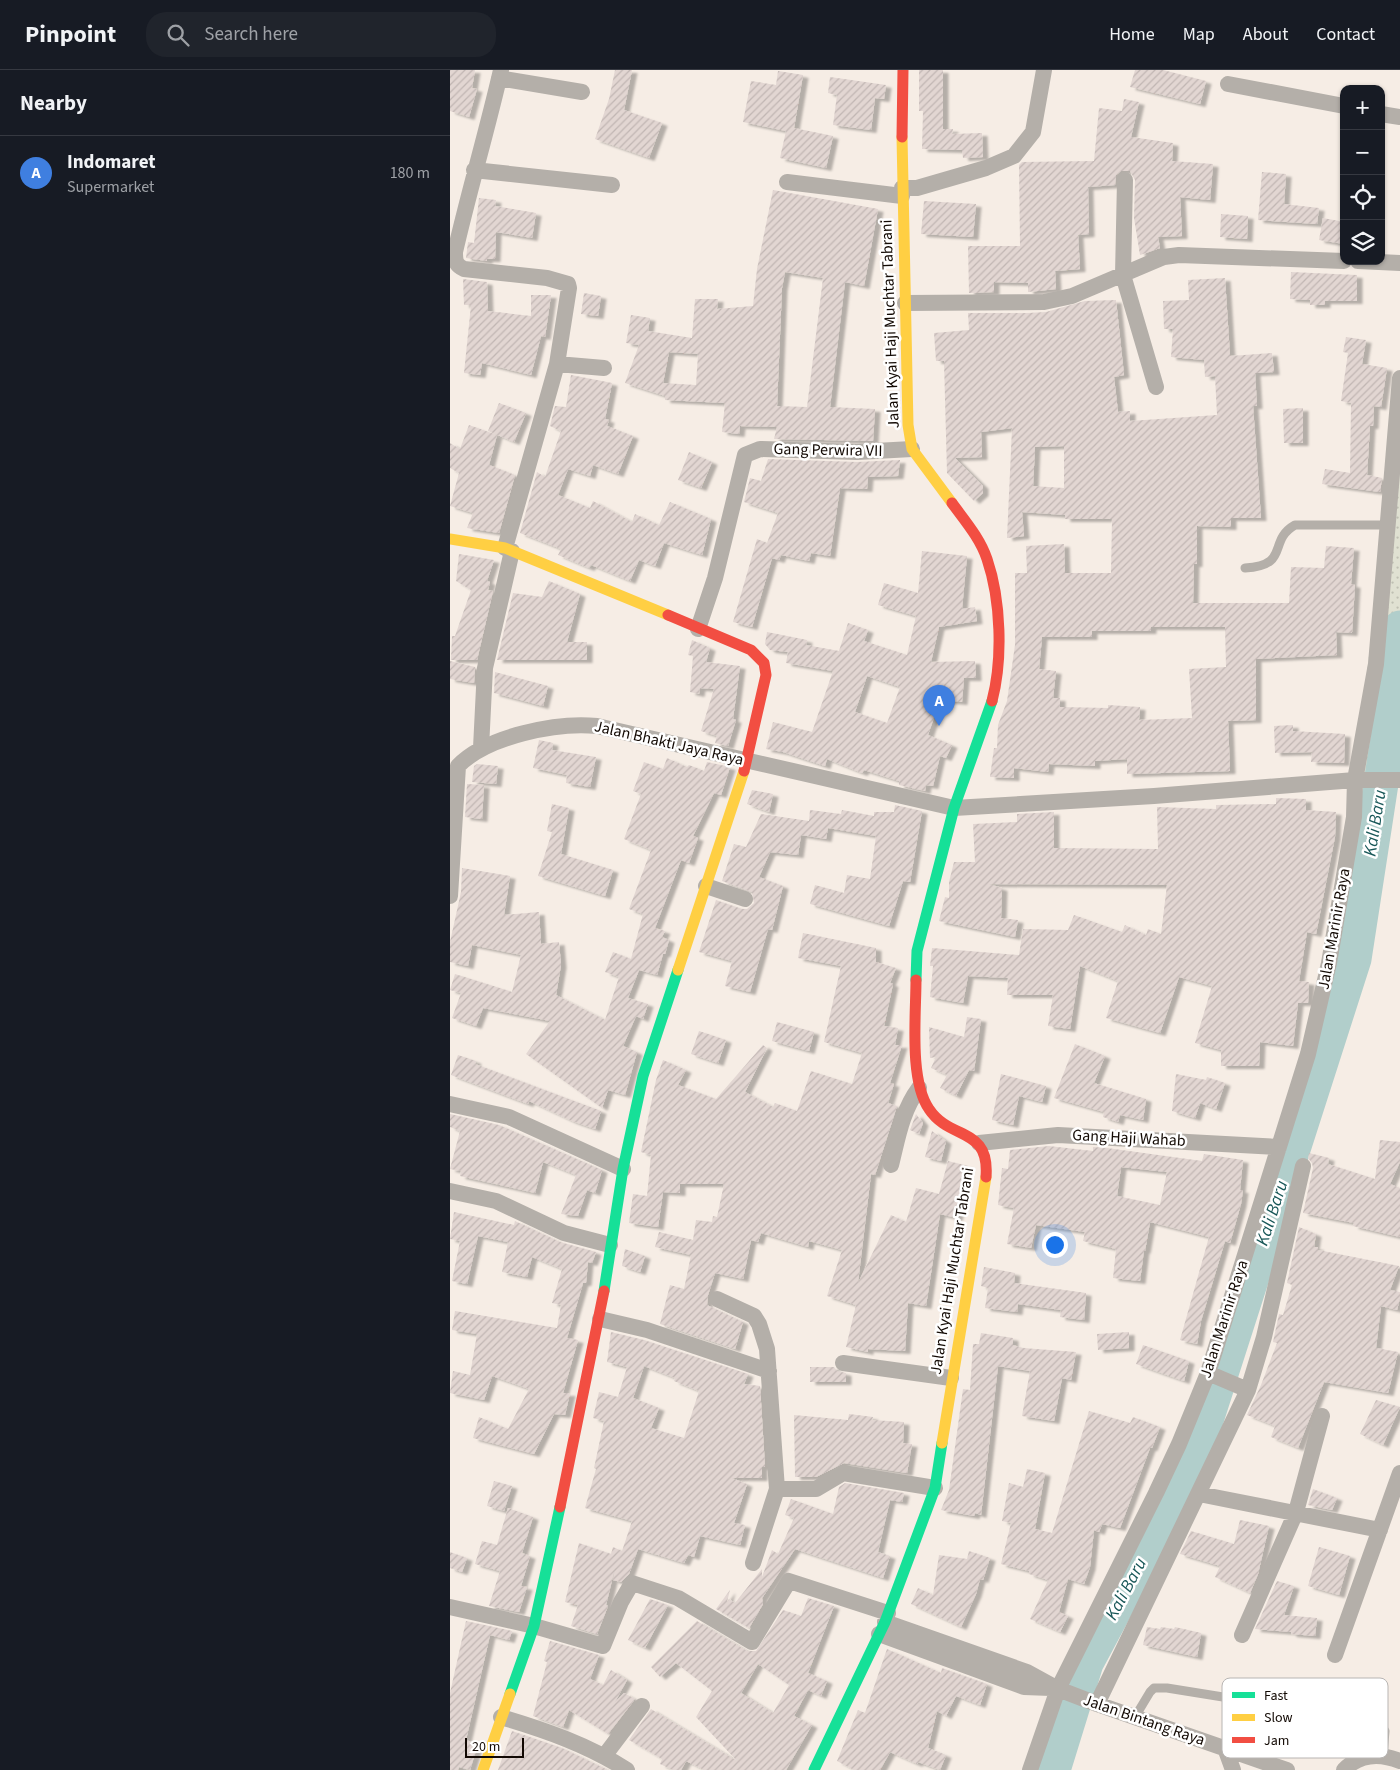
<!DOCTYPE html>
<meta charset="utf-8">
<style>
:root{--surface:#171b24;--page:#20242c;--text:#f1f3f6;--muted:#9ea1a6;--line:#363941;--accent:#2563eb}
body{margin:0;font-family:"Source Sans 3",sans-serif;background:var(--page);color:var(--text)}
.controls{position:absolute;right:15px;top:15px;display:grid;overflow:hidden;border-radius:10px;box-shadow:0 1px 4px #0004}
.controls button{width:45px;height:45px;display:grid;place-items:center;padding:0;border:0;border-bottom:1px solid var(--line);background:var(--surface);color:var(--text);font:25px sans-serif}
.scale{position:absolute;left:15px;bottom:12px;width:59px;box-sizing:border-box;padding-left:5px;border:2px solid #120903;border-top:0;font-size:14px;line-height:18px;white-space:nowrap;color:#120903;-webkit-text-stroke:4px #fff;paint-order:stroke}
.you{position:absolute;left:604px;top:1174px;width:18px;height:18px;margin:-12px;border:4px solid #fff;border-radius:50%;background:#1a73e8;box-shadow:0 0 0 8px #1a73e833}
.badge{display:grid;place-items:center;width:32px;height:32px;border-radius:50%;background:var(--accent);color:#fff;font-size:16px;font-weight:700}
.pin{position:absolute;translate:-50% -41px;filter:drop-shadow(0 1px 2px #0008)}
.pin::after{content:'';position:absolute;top:26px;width:18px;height:15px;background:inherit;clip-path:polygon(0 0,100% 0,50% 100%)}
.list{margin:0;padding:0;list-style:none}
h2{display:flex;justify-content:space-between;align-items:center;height:65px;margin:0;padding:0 20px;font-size:21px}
h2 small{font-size:16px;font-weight:400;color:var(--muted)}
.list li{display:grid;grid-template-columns:32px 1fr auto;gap:15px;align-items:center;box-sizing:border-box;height:75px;padding:0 20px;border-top:1px solid var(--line)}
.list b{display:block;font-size:19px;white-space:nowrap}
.list p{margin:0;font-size:16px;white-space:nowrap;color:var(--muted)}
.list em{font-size:16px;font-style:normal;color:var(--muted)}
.icon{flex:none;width:28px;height:28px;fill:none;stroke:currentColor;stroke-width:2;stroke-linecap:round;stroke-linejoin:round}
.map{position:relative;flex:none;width:950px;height:1700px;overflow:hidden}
header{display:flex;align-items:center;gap:30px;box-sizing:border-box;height:70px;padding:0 25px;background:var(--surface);border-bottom:1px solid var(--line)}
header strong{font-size:24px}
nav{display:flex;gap:28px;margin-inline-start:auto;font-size:18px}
.search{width:350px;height:45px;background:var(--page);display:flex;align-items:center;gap:12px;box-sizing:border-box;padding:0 18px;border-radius:20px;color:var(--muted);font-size:19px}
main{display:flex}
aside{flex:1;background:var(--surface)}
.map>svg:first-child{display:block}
.grass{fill:url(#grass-dots)}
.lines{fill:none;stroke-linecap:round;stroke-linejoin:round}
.river{stroke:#b1cecb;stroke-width:35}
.building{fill:url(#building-hatch);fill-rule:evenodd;filter:url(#shadow)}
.lane{stroke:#b4afa9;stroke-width:9}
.street{stroke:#b4afa9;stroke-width:16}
.fast{stroke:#16e098;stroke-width:11}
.slow{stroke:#ffcf43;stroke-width:11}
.jam{stroke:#f24e42;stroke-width:11}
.labels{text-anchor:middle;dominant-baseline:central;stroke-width:5;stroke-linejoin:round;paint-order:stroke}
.street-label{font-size:16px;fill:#120903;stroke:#fff}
.water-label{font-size:18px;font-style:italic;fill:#185758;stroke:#fff}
.key{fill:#fff;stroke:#b8b5b3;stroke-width:1}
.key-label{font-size:14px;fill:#120903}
</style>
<header>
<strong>Pinpoint</strong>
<div class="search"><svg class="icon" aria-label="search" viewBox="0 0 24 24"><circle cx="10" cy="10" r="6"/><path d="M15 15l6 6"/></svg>Search here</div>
<nav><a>Home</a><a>Map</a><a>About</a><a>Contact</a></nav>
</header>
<main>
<aside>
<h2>Nearby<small></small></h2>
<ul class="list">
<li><span class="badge" style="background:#3f7fe0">A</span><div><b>Indomaret</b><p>Supermarket</p></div><em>180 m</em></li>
</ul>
</aside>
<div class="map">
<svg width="950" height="1700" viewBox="0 0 950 1700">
<defs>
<pattern id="grass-dots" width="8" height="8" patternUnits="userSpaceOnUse" patternTransform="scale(1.25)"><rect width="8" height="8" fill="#e0e1d2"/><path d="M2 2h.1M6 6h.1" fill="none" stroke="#bfc0b3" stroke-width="1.8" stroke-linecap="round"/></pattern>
<pattern id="building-hatch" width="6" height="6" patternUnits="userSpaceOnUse" patternTransform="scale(1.25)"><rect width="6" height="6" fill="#e2d6d2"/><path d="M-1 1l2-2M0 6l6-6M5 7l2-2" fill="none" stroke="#c1b6b3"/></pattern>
<filter id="shadow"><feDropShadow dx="5.5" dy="3" stdDeviation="1" flood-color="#0004"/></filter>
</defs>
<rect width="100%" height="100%" fill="#f6ede5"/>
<!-- grass -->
<path class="grass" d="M950,308V710H905Z"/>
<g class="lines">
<!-- river -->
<path class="river" d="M603,1700L636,1593L741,1397L904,889L940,655L950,558"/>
</g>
<!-- building -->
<path class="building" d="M0,0H25L22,18L27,19L19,47L0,41Z
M165,0H182L174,40L212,53L199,88L145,69L159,29Z
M469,0H493V59H503L502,64L532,63L533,87L513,88L512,80L472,79L473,41H469Z
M685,0H713L756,11L750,34L680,17Z
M328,1L353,5L344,58L383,66L376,98L330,88L336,61L293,52L301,11L326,15Z
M380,7L436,15L434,29L425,28L421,60L383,55L387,25L378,23Z
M674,29L689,32L681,67L723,73L722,91L763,94L760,130L730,127L732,166L708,167L710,178L690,185L684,148L685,110L680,101H671L666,105L665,115L638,117L639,164L628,165L630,199L605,201L606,219L578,222V213L544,212V222L519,223L518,176H570L569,95L572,92L644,91L649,38L672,41Z
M812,102L836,104L834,134L869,138L867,154L808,150Z
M323,120L428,139L414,216L395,212L380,337L425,339L423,371L324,369L327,357L290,356L289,364L272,362L275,333L215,330V326L175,313L189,275L176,273L181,245L200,248L198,261L242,268L245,229H268L267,239L303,236L307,199ZM335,202L373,208L357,337L327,336L332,218ZM219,282L248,284L246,315L213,313Z
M29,128L46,130L45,136L86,143L82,168L46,162L45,189H37V191L16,188L18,172L24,173Z
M474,131L526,134L523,167L471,164Z
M771,144L798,146L797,169L770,167Z
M873,148L894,152V174L869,170Z
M841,202L907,205V231H875V235H860V230L840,229Z
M775,208L780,286L822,283L824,302L805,303L807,336H803L811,448H781V457L747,456V494H744L743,533H839L841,497L874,498L876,476L904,478L901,514L905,515L902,563L886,562L887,585L806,589V650L778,651L780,701L677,704V689L645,691V696L599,694L598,702L564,698V708L540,707L544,678H547L548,655L557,631L565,575V503H577L576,476L614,474L615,503H661L662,449H615V445L572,442L574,466L557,468L562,358L531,362L532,387L505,388L533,416V423L524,431L497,403L494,291H486L484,263L519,260L518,243H578L596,242L635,231L666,230L674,305L664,307L668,342L680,341V351L767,345L765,306L755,307L754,290L721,287L723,259H714L713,231L739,230L738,210ZM614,376V418L583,416L585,377ZM701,557H775L776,597L739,599L742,648L689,650L690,637L658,635V638L610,637V628H603L606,601L589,599L592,567H642V561H701Z
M13,209L37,212L38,241L81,246V225H101L95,267L91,266L81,305L32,293L30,305L14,303L21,235H14Z
M134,223L151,226L148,246L131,244Z
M896,267L916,270L912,294L937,298L931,337L924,336L923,356H920L917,405L932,408L930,422L872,414L875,399L900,403L901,333L891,331L898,283L893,282Z
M121,305L162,313L155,349L159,350L157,356L183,366L168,404L143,395L140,406L118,399L108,425L140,438L143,431L182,452L185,444L209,455L220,432L261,449L252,485L214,473L205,496L189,490L180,511L141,495L139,498L108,485L111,479L70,463L87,402L95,407L111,361L100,356L105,336L116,337Z
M49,333L76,343L64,372L38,361Z
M853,338V373H834L833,339Z
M19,355L47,365L39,395L65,405L49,463L17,458L23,443L0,436L9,403L0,398V373L10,379Z
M239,382L262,392L251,418L228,410Z
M318,389L407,392L450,390L448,406L418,407L417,419L390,418L380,486L361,483L359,491L331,485L329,490L322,488L302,557L283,552L307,469L317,473L328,443L294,432L300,408L311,411Z
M472,481L517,486L512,539L525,537L527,551L489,557L481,592L525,591L526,608H514L512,632L490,630L478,665L502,675L496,688L490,686L483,716L476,715L475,721L449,715V711L414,700L412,703L377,689L375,696L333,682L316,679L323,652L362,662L383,601L336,593L338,582L320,580L315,574L317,562L357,570L356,575L389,581L398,553L418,560L414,571L457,585L466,546L428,535L434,513L468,523ZM417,606L450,617L437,653L405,642Z
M9,484L44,490L37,511L40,512L38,520L43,521L27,590H1L2,566H5L21,520L6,511Z
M99,511L130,524L117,572H137V590H47L63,523L92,527Z
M242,570L260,578L256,592L290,596L283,649L286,650L278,676L265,673L267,666L251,661L264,619L250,618L249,624L240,622L243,586L238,585Z
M0,591L25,597L24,613L0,609Z
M45,602L98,616L93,636L44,623Z
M843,655V661L895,664L894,693L861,692L862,682L825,683L824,656Z
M89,670L103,673L102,680L146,687L140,717L116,713L117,705L83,698Z
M217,688L237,697L239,695L254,701L257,692L280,697L271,725L264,723L243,766L248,768L239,793L231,790L205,858L215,861L212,867L219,870L215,884H213L207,905L189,900L178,928L198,934L193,949L186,946L173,976L187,982L175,1025L158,1020L152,1038L76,984L100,951L33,938L26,956L2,948L11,923L0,920L5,904L62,922L71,885L22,875L18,896L0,892V872L11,822L12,798L60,806L54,845L89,842L91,874L109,872L111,895L106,925L155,950L169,907L155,902L163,882L181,889L193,844L179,839L201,780L174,769L191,724L183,721L194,692L213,699Z
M27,694L48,696L46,714L22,712L24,696Z
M17,714L34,715L32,749L15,747Z
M302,720L323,724L319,742L297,734Z
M826,728L856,729V740L886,742L885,767L866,864L857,862L849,911L859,912L858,933H848L843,976L810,972L809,996H771V980L745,973L762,916L729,907L710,963L656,948L668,911L630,896L620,959L598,956L603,925H557L558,908L518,906L513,933L480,927L483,896H480L482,878L569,885L573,859L618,860L624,845L672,862L675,855L696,865L698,859L711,864L717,815L539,814L552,818L551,848L568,850L565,867L489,851L495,827L499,828V812L504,792H525L523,754L567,752V744L604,742V778L708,779L707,737L766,739V735L826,734Z
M102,734L119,738L111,784L163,800L155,826L88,806L102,762L97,761Z
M445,735L472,741L460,812L453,811L439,856L360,834L365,815L394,823L397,805L420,809L426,766L378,758L376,769L351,765L348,785L320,782L309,807L333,816L322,860L318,859L300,922L275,916L282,891L249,882L266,830L292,839H297L304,833L302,822L272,811L284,774L296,777L311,744L359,751L360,740L391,744L392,740L424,746V742H444Z
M353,863L426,878V892L446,898L440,913L443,914L434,956L448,958L445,975H452L440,1013L444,1014L438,1033L447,1036L425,1105L421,1104L408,1213L441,1145L456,1152L466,1118L489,1124L498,1091L518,1096L509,1127L512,1128L507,1148L490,1144L476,1236L458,1233L455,1281L418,1279V1282L396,1277L406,1235L377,1226L392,1180L359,1171L358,1177L311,1163L308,1172L301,1170L293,1209L265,1203L258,1225L257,1235L293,1252L285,1279L210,1254L220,1215L234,1219L241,1185L205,1177L209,1162L243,1170L246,1150L262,1152L263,1146L267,1147L274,1114H230V1123L213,1122L208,1157L179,1153L183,1124L197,1126L201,1085L191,1082L206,1010L213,990L236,1000L228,1015L266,1029L313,975L317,978L295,1022L323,1037L325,1033L347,1041L361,1001L402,1014L412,983L374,972L391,896L348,888Z
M517,947L531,949L524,1001L519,1000L506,1026L490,1018L497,1005L481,998L486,987L480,988L479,957L514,967Z
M327,952L364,962L359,981L322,971Z
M249,961L276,970L268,993L241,984Z
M625,974L655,986L644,1013L696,1029L693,1050L670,1045L668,1052L653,1047L654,1042L604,1028Z
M8,985L26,991L25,994L151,1041L145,1059L122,1051L79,1031L78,1034L1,1005Z
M551,1004L596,1016L592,1032L569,1026L563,1055L542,1050Z
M726,1004L756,1010L757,1007L775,1013L766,1039L750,1033L745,1048L722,1041Z
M0,1044L49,1055L152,1100L145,1123L137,1120L128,1146L111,1144L126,1105L93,1092L85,1123L10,1106L11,1101L0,1099L10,1061L0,1057Z
M466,1044L473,1053L469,1064L460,1060Z
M482,1061L496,1071L491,1091L475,1087Z
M930,1070L950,1072V1092L940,1114L950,1118V1167L903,1156L904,1153L853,1143L863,1098L862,1093L858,1088L859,1083L879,1088L878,1094L925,1109Z
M599,1076L643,1081V1077L657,1078L752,1091L754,1084L793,1090L790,1120H793L791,1134L780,1173L775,1171L751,1251L747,1274L730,1270L759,1167L700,1152L695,1181L694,1180L690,1211L663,1208L666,1179L633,1171L635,1162L586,1155L581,1178L557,1174L564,1138L548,1135L552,1098L558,1099L560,1080ZM671,1097L717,1102L710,1135L667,1126Z
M4,1142L64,1155L65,1151L110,1172L146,1182L142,1193L138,1192L136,1213H133L117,1268L128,1270L113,1323H120L115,1345L104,1344L84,1384L23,1368L29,1347L58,1359L79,1319L42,1306L34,1330L0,1323L3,1301L20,1305L27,1264L2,1260L5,1241L107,1258L111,1235L102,1233L112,1199L82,1187L77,1207L52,1202L58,1172L28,1166L17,1214L2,1211L10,1171L0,1169Z
M849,1157L866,1164L864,1177H868V1180L949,1196L940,1220L950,1222V1228L947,1240L931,1236L926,1278L948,1282L938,1323L874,1312L848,1378L821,1367L825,1356L797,1345L811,1315L827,1273L823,1272L829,1244L833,1245L842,1215L837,1213Z
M175,1179L195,1186L190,1202L172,1196Z
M534,1197L565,1203L564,1213L636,1223L634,1250L610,1247L611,1240L568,1234L567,1242L535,1238L538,1218L531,1216Z
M161,1262L194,1270L298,1304L294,1314L310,1316L315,1397H312V1408H282L297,1414L284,1453L295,1455L290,1475L250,1466L244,1487L238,1485L234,1493L188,1479L179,1504L171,1512L163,1510L165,1498L156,1535L158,1536L147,1564L121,1556L128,1535L115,1532L129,1473L161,1484L163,1477L172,1481L182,1451L135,1438L146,1399L144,1398L154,1351L143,1348L149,1322L168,1327L177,1297L157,1292ZM194,1296L225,1308L224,1311L249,1321L234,1368L201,1358L209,1338L183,1328Z
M679,1262V1278L648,1280L647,1264Z
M531,1263L563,1268V1275L573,1278L626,1282L621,1310L612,1308L604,1351L572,1346L580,1301L548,1296L531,1445L525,1443L524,1446L491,1440L499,1420L513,1319L520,1320L523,1274H529Z
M693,1275L739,1291L734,1311L686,1294Z
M360,1297H384L387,1301L396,1303V1312H360Z
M926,1330L950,1337L933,1375L910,1364Z
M639,1341L680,1353L683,1347L710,1357L702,1378H700L670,1458L652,1454L649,1462L644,1460L640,1497L634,1514L618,1509L609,1542L618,1546L610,1562L580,1549L598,1510L579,1504V1501L551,1494L561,1453L552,1451L559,1413L573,1417L577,1399L595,1403L585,1459L602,1463Z
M399,1344L423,1347L422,1350L454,1352L453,1373L462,1374L457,1403L394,1393L366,1407H345L344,1345L398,1350Z
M44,1411L62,1416L54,1441L37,1436Z
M395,1413L454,1423L452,1432L440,1430L428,1482L440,1486L433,1508L345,1479L312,1528L313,1534L299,1558L266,1539L280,1520L277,1532L279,1529L285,1533L312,1499V1507L322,1480L328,1484L344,1448L335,1445L341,1429L383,1444L389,1417Z
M863,1419L887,1428L882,1440L858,1435Z
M58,1438L83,1447L72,1483L80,1486L71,1516L77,1517L69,1542L39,1536L50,1501L25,1494L32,1471L47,1475Z
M790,1450L819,1456L808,1504L800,1523L765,1507L770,1496L730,1484L741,1461L784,1474Z
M869,1477L900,1486L889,1525L858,1516Z
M519,1481L540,1488L533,1510L530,1509L526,1524L511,1557L461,1534L468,1518L483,1525L489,1485L517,1489Z
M0,1482L17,1488L12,1502L0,1498Z
M827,1511L844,1516L834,1545L867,1548L865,1566L841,1564V1562L805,1559Z
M358,1528L384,1536L358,1603L377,1611L371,1626L358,1620L344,1646L362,1655L336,1700H254L236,1691L231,1700H223L210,1694L212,1689L179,1670L201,1639L287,1691L246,1647L262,1621L226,1593L210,1607L201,1597L247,1551L297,1581H306L333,1540L351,1546ZM308,1594L339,1615L323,1643L291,1623Z
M200,1529L218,1535L195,1578L178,1570Z
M16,1551L62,1561L59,1570L40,1565L16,1670L28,1674L20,1700L9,1697L8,1700H0V1623Z
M697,1557L710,1559L711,1557L724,1559L725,1557L751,1563L747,1587L693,1575Z
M100,1571L149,1585L140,1609L153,1615L161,1600L177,1610L165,1632L174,1623L185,1629L158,1664L119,1640L113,1657L83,1646L97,1592L94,1591Z
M437,1579L491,1603L492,1598L537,1614L530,1635L506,1626L496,1646L487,1641L478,1678L496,1685L490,1700L468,1692L467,1694L440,1682L430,1700H404L387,1691L408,1640L415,1643Z
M62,1661L112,1678L158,1700H48Z"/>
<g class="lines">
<!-- lane -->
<path class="lane" d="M795,498C841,495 817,471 845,455H939
M685,1647L700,1622L704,1618H717L929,1652L935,1661L933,1684"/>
<!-- street -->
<path class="street" d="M51,0C37,61 19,121 5,182C5,190 5,195 14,199L97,208L118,214L119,218L107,294L55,478
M49,8L132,22
M778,14L894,36
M931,44L950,47
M24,100L162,115
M675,110L673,205L706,317
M337,112L452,126
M452,118H467L536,98L564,86L583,62L594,0
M908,191L950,193
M455,233L594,232L622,226L714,187L729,185L894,191
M107,294L154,298
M248,559L265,508L295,385L310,379L407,382L462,379
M31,678L35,598L62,481
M256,816L295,829
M0,826L8,696C37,666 107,652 147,656L504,738L704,726L905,710H950
M0,1034L59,1047L173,1099
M529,1073L608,1065L829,1077
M441,1095C448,1067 452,1041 469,1018
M0,1121L46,1131L114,1163L160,1175
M267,1229L304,1246L309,1254L317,1279L327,1419L303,1493
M150,1249L197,1260L319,1301
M393,1293L501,1308
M758,1303L798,1320
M327,1419H366L393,1403L485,1418
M749,1424L930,1460
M0,1537L84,1556L153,1576L171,1532L182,1513L228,1528L302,1572L339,1511L438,1543
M435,1552L577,1602L608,1619L647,1634L837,1700
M429,1564L574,1617L601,1618
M792,1565L846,1442L872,1346
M885,1585L950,1403
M647,1634L798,1320L814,1267L853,1096
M51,1647C95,1660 138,1675 177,1700
M775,1678L783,1700
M155,1685L192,1636
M580,1700L608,1619L706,1423L729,1374L758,1303L858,984L879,893L904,747L905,710L926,594L950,308
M894,1700C910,1683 930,1683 950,1691"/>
<!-- fast -->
<path class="fast" d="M466,910L467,881L504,738L542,631
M154,1221L173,1099L193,1006L228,900
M60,1624L84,1556L110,1437
M364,1700L435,1552L485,1418L492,1373"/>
<!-- slow -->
<path class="slow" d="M452,67L458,355L462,379L502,433
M0,469L55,478L218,545
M228,900L294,701
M492,1373L536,1107
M33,1700L60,1624"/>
<!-- jam -->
<path class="jam" d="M452,67L453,0
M502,433C515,451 530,468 537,489C551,530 553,589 542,631
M218,545L301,580L314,593L316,605L294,701
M466,910C466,945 459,1010 479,1039C500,1071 540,1056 536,1107
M110,1437L154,1221"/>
</g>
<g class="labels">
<!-- street labels -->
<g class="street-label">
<text transform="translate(440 254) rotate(-92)">Jalan Kyai Haji Muchtar Tabrani</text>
<text transform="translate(378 380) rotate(1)">Gang Perwira VII</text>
<text transform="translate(219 673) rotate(13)">Jalan Bhakti Jaya Raya</text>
<text transform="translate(884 859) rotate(-80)">Jalan Marinir Raya</text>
<text transform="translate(679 1068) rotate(3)">Gang Haji Wahab</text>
<text transform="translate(502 1201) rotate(-81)">Jalan Kyai Haji Muchtar Tabrani</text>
<text transform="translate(774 1249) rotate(-72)">Jalan Marinir Raya</text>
<text transform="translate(694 1650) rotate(19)">Jalan Bintang Raya</text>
</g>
<!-- water labels -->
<g class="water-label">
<text transform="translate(925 753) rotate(-81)">Kali Baru</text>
<text transform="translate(822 1143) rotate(-72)">Kali Baru</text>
<text transform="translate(676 1519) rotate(-62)">Kali Baru</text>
</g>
</g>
<!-- legend -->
<rect x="772" y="1608" width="166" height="80" rx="8" class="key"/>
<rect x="782" y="1622" width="23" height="6" fill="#16e098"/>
<rect x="782" y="1644" width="23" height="7" fill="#ffcf43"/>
<rect x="782" y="1667" width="23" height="6" fill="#f24e42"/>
<g class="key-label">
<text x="814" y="1630">Fast</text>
<text x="814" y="1652">Slow</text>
<text x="814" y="1675">Jam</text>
</g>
</svg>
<div class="controls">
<button>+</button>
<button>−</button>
<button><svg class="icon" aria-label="locate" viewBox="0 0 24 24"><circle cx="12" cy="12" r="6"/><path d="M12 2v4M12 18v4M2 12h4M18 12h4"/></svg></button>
<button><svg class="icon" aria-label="layers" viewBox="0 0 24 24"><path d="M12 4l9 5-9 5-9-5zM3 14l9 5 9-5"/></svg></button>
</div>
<div class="scale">20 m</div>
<div class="you"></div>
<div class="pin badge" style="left:489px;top:656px;background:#3f7fe0">A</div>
</div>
</main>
